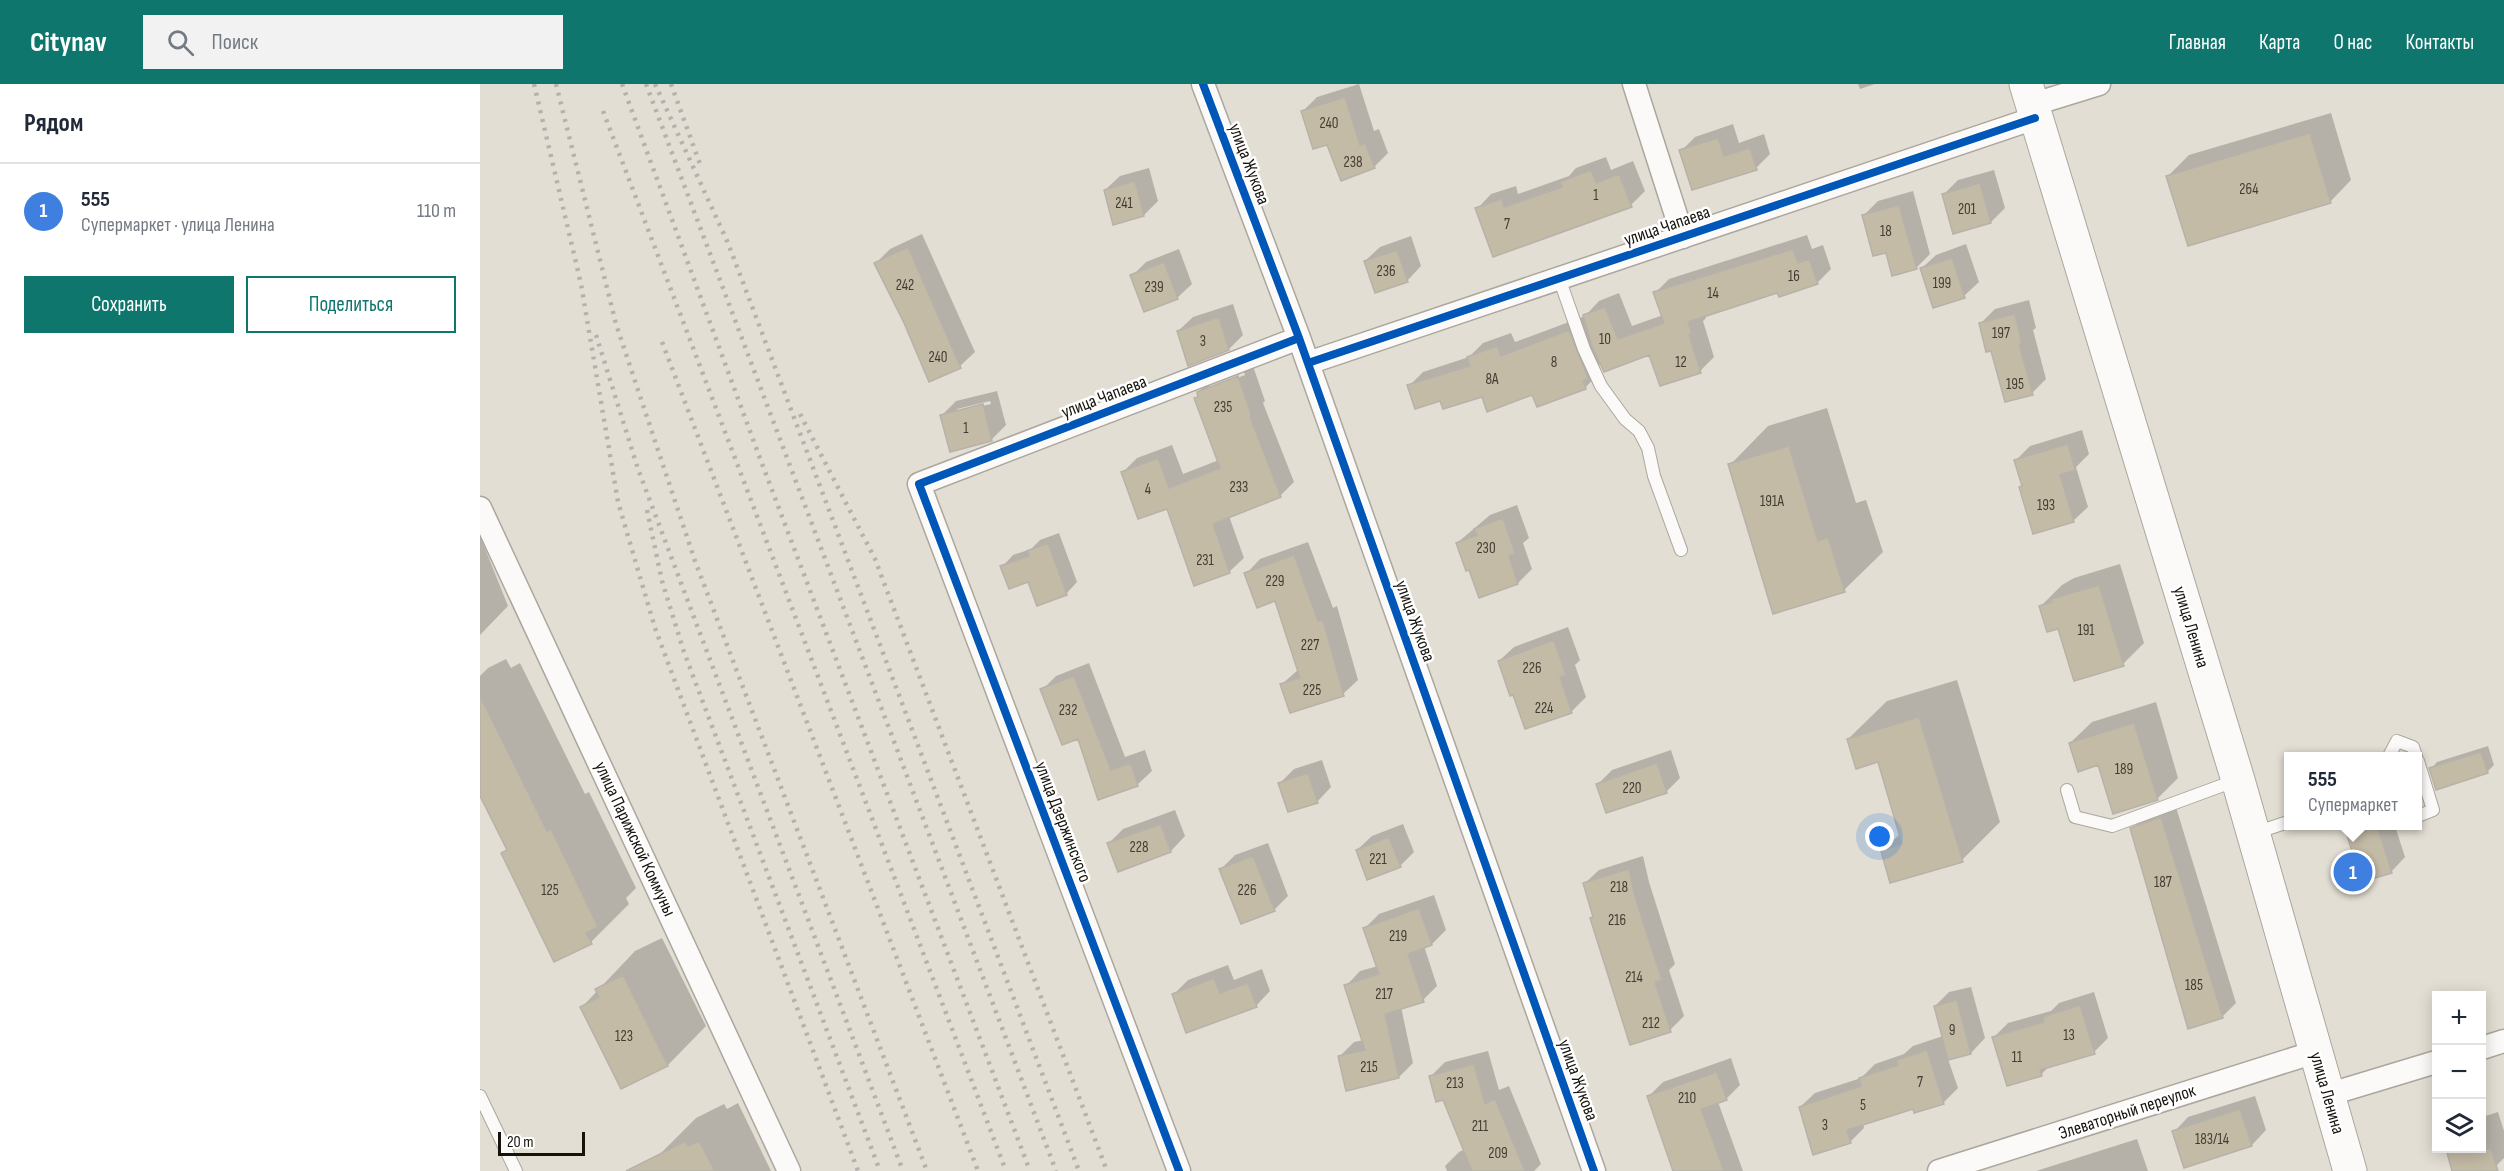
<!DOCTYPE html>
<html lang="ru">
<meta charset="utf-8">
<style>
:root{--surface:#fff;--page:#f2f2f3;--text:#1f2937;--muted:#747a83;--line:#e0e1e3;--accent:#0f766e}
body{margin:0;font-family:"Sofia Sans Condensed",sans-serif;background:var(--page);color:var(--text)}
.controls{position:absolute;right:18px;bottom:18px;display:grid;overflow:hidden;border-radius:0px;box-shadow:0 3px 15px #0003}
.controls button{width:54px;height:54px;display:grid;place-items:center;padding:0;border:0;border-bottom:2px solid var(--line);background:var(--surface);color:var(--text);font:30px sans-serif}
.scale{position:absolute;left:18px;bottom:15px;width:87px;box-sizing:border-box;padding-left:6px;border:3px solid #16130c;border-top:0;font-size:16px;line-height:21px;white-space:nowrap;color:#16130c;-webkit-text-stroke:4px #fff;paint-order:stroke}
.you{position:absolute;left:1400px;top:753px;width:21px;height:21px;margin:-15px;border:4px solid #fff;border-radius:50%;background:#1a73e8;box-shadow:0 0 0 9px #1a73e833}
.badge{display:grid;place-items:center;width:39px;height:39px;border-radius:50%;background:var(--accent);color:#fff;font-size:20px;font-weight:700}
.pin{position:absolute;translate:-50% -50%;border:3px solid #fff;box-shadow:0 2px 6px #0006}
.popup{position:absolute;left:1804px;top:668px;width:138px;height:78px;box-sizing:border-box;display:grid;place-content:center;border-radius:0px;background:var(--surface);filter:drop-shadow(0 2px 4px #0005);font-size:20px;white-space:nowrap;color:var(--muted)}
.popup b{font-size:22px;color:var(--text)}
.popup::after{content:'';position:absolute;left:50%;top:100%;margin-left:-12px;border:12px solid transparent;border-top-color:var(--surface)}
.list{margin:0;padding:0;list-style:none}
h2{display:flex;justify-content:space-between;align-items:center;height:78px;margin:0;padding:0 24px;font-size:26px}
h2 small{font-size:20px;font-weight:400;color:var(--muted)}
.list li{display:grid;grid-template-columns:39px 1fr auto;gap:18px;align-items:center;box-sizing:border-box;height:96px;padding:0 24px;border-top:2px solid var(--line)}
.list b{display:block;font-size:22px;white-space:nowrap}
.list p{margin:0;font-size:20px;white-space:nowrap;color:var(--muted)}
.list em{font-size:20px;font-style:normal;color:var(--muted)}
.actions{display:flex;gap:12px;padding:18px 24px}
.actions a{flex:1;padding:14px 0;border:2px solid var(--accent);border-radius:0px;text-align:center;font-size:21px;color:var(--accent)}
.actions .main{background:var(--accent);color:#fff}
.icon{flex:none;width:33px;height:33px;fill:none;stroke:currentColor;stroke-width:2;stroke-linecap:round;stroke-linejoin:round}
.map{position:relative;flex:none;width:2024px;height:1087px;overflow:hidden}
header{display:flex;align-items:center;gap:36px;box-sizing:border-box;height:84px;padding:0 30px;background:var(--accent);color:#fff}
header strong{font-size:28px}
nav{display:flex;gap:33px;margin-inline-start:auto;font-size:21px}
.search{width:420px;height:54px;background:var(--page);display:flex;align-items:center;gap:15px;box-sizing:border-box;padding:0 21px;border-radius:0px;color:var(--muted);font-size:22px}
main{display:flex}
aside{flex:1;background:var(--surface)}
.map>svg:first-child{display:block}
.shadow{fill:#0003;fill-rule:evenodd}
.building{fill:#c4bba6;stroke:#b6b2aa;stroke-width:1.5}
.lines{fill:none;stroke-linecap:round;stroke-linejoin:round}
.service-casing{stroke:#aba79e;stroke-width:14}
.minor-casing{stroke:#aba79e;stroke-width:25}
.secondary-casing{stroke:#aba79e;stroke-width:35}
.service{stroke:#fbfaf8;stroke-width:12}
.minor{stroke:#fbfaf8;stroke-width:22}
.secondary{stroke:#fbfaf8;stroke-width:33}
.rail{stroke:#b3b2af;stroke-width:4.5;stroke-dasharray:3 6;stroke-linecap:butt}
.cycleway-casing{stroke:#fff;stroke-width:11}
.cycleway{stroke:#0057b8;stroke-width:8}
.labels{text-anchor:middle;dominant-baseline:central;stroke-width:5;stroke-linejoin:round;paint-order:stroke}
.number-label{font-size:15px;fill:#423d32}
.street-label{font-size:18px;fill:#16130c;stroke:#fff}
</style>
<header>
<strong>Citynav</strong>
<div class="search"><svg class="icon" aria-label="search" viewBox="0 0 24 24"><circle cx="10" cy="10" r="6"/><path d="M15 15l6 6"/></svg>Поиск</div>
<nav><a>Главная</a><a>Карта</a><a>О нас</a><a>Контакты</a></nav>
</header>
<main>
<aside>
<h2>Рядом<small></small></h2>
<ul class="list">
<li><span class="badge" style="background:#3f7fe0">1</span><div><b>555</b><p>Супермаркет · улица Ленина</p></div><em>110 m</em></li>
</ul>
<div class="actions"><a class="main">Сохранить</a><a>Поделиться</a></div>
</aside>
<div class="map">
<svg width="2024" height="1087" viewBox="0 0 2024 1087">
<rect width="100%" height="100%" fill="#e3ded3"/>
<!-- shadow -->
<path class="shadow" d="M879,0L894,47L899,45L908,69L894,83L848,59L823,27L837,13Z
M1378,0H1395L1380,5Z
M1851,29L1871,96L1850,118L1688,92L1709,71Z
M1253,40L1259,59L1284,50L1290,70L1276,84L1201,67L1215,53Z
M1126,73L1131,86L1153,77L1165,107L1151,121L997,125L1011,110L1036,102L1038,110L1089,92L1096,84Z
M669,84L678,117L664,131L625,106L640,92Z
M1514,86L1525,124L1511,138L1463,111L1478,96Z
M1433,107L1450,170L1436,184L1384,131L1398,117Z
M442,150L495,268L480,282L396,179L410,165Z
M1327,151L1332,165L1343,161L1351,185L1337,199L1298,207L1224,231L1226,234L1223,237L1234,273L1220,287L1170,269L1121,279L1117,284L1119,289L1105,304L961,315L929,302L943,288L989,273L1003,259L1031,249L1035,258L1105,232L1119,217L1139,209L1152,242L1183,231L1175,209L1189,195Z
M931,152L941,182L927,197L885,177L900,163Z
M1486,160L1499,198L1484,212L1441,185L1456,171Z
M699,165L712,200L697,214L652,192L666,178Z
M1549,216L1556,244L1553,246L1566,295L1552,309L1512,265L1501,239L1515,225Z
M753,220L763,251L749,265L698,247L713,233Z
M772,279L785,317L783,319L814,398L800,412L749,432L764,474L749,488L687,423L643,388L657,374L692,361L703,390L739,376L716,314L719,311L718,308L733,294ZM764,288L765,291L729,305V301Z
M517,307L526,341L512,355L471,366L462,331L476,317ZM510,317L511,320L477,328V325Z
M1347,324L1376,419L1386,416L1403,468L1364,506L1250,381L1288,342Z
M1602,346L1609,370L1596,383L1608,423L1593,437L1540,403L1543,401L1536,376L1550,362Z
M1037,421L1049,454L1043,459L1052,485L1038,499L990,484L977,459L1010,431Z
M579,449L597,498L586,510L549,496L522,483L533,471L551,465L560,456Z
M0,452L28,522L0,551Z
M828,458L853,524L857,522L878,596L863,610L802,600L819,585L796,515L766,490L780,475Z
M1640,480L1664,559L1643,580L1561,522L1582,501L1594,494Z
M1088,543L1100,576L1095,581L1106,613L1092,627L1046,643L1034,609L1019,577L1034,563Z
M26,575L31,584L40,579L105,710L109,708L156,804L146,814L149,820L111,858L23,769L28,765L0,709V592L8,584Z
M609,579L645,673L665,666L672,687L657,701L619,714L599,653L562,606L576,592Z
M1477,596L1520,738L1482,776L1402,767L1421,749L1399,677L1368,655L1407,617Z
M1676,618L1698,694L1677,715L1590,659L1612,638Z
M2008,662L2014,681L2007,688L1951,685L1957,678Z
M1191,666L1200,694L1186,708L1118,700L1132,686Z
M842,676L851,703L837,718L800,699L814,685Z
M1938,684L1946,703L1938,710Z
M1695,720L1756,919L1742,933L1652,745L1666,730Z
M695,726L705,752L691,767L629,759L643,745Z
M923,740L934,768L920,782L877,766L892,752Z
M1866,742H1915L1925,773L1911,788Z
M788,759L808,812L794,826L741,785L755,771Z
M1163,772L1169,798L1195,880L1189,886L1204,932L1190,946L1104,800L1119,786Z
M954,811L966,846L952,860L944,862L957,902L943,916L921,923L933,979L919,993L859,973L874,958L884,956L866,902L880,887L898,882L885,844L899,830Z
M182,854L226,942L188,981L142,1003L102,923L155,867Z
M748,881L754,896L782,885L790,907L776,922L694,910L708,896Z
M1491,903L1505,954L1491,969L1468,975L1478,1004L1464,1018L1435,1027L1434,1023L1383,1039L1384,1044L1370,1058L1320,1023L1335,1009L1381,994L1395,980L1424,970L1433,962L1463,952L1455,922L1469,908Z
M1614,908L1628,954L1614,968L1570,981L1561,991L1514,953L1528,939L1571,927L1579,919Z
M1008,967L1019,1006L1029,1002L1061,1080L1054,1087H967L965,1082L979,1068L985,1065L964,1014L951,992L965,978Z
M1251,974L1260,1001L1246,1015L1238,1018L1263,1087H1195L1169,1012L1183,998Z
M1775,1012L1786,1046L1772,1061L1705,1082L1694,1048L1708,1033Z
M258,1019L291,1087H185L178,1072L216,1034L244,1020L247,1025Z
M2018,1028L2024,1047V1074L2016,1082L2000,1087H1974L1967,1064H2002V1033Z
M1657,1055L1668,1087H1556Z"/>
<!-- building -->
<path class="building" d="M865,13L880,61L885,59L895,84L861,97L847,61L833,65L821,27Z
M1830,49L1851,119L1708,162L1686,92Z
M1238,54L1244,72L1270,64L1277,86L1212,106L1199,66Z
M1111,86L1116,99L1139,90L1152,123L1013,173L995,124L1022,115L1024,123L1082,103L1080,98Z
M655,97L664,132L633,141L624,106Z
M1500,99L1511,139L1473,150L1462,110Z
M1419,121L1437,185L1412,192L1406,169L1393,172L1382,131Z
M428,163L481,284L449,298L424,239L394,179Z
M1313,165L1318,179L1329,175L1338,200L1299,213L1297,209L1208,238L1212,250L1209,251L1221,289L1180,302L1169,271L1124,288L1112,262L1103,231L1125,223L1138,255L1184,239L1173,208Z
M917,166L928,198L895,209L884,177Z
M1472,174L1485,214L1453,224L1440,184Z
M684,178L698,215L664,228L650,191Z
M1535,230L1542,260H1539L1553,311L1525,318L1511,267L1506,268L1499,239Z
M739,233L749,266L708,282L697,247Z
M1089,246L1108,294L1103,297L1106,305L1057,323L1052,311L1007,328L1002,313L963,325L960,317L935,325L927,301L990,282L987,273L1017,262L1021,272Z
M758,292L772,333H770L801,413L733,440L750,489L714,502L687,425L658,435L641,388L678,374L689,404L740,384L714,314L718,313L717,308Z
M503,320L512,357L470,368L460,331Z
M1588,360L1595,386L1580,391L1594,438L1553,450L1539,403L1542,402L1534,376Z
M1309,362L1338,457L1348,453L1365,508L1293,530L1248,380Z
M1023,434L1035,469L1029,472L1038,500L999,514L989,486L986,487L976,459L997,451L994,445Z
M568,459L587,511L557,522L548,498L529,505L520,482L549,472L547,467Z
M814,471L838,537L843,536L864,612L810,629L800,600L820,594L795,517L777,524L764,489Z
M1619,501L1644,582L1594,597L1578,545L1567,548L1559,522L1572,518L1571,515Z
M1074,556L1086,591L1080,593L1092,629L1045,645L1033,611L1030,612L1018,577Z
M594,592L631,686L651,679L658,702L618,716L598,655L582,661L560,605Z
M0,612L67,747L71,745L118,843L106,849L112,860L74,878L21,769L27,766L0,712Z
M1439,633L1483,778L1410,799L1401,767L1422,760L1398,678L1376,685L1367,655Z
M1654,639L1678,716L1633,730L1618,681L1598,688L1589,659Z
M2001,668L2008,689L1956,706L1949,684Z
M1177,679L1187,709L1126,729L1116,700Z
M828,689L838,719L808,728L798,699Z
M1681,733L1743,934L1708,945L1650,744Z
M681,740L691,768L638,788L627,759Z
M1864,741H1897L1912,789L1881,798Z
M909,753L921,783L887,796L876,766Z
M773,772L795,827L761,840L739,785Z
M1149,785L1155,813L1182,896L1175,898L1191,948L1150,961L1110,834L1113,833L1103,799Z
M939,824L952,861L928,870L944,918L905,930L919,994L866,1007L858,972L885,966L864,901L899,890L883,844Z
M143,891L188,982L141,1005L100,923L119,913L115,905Z
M734,894L740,909L768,899L777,923L706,949L692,910Z
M1477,916L1491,970L1468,976L1454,922Z
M1600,921L1615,970L1560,986L1562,992L1527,1002L1512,953L1564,938L1563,933Z
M1447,966L1464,1020L1434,1029L1433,1025L1367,1046L1371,1059L1333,1071L1319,1023L1381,1002L1379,994L1418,981L1417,976Z
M994,980L1005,1020L1015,1015L1045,1087H992L963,1016L956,1018L949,992Z
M1237,988L1247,1016L1221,1025L1244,1087H1193L1167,1012Z
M1760,1025L1772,1062L1704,1084L1692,1047Z
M206,1057L208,1062L219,1057L235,1087H146Z
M1966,1065H2011L2018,1087H1972Z"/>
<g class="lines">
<defs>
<path id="service" d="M1079,194L1104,265L1121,302L1145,335L1159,347L1168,364L1174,392L1201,466
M1909,672L1917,657L1933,663L1936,672
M1938,677L1953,726L1938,732
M1587,706L1595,733L1632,742L1757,696
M1775,749L1808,738
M0,1012L36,1087"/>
<path id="minor" d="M723,0L819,254L1114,1087
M1154,0L1203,153
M1551,21L1619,0
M828,279L1555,34
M0,424L309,1087
M2002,964L2024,957
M1847,1011L1956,978
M699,1087L439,400L819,254
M1459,1087L1835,968"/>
<path id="secondary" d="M1546,0L1758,696L1870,1087"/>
</defs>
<!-- service casing -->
<use href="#service" class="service-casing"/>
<!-- minor casing -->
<use href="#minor" class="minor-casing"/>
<!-- secondary casing -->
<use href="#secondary" class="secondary-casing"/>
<!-- service -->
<use href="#service" class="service"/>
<!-- minor -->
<use href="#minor" class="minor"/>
<!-- secondary -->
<use href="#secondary" class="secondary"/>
<!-- rail -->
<path class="rail" d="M54,0L101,200L138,418L175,544L378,1087
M76,0L136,240L215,477L447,1087
M142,0L281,377L550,1087
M166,0L576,1087
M175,0L248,159L599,1087
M191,0L220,80
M123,27L526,1087
M116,251L158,385L423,1087
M182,258L498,1087
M320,330L395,475L627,1087
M167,426L182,497L204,568L400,1087"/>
<defs>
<path id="cycleway" d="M723,0L819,254L1114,1087
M828,279L1555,34
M699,1087L439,400L819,254"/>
</defs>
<!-- cycleway casing -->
<use href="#cycleway" class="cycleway-casing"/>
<!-- cycleway -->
<use href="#cycleway" class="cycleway"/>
</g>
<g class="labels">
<!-- number labels -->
<g class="number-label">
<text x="849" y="39">240</text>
<text x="873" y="78">238</text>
<text x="1769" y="105">264</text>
<text x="1116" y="111">1</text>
<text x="644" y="119">241</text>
<text x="1487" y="125">201</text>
<text x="1027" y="140">7</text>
<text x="1406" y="147">18</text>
<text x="906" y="187">236</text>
<text x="1314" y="192">16</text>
<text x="1462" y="199">199</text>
<text x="425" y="201">242</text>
<text x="674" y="203">239</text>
<text x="1233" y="209">14</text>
<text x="1521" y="249">197</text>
<text x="1125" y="255">10</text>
<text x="723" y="257">3</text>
<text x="458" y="273">240</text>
<text x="1074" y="278">8</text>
<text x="1201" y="278">12</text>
<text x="1012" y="295">8А</text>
<text x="1535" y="300">195</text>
<text x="743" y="323">235</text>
<text x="486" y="344">1</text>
<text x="759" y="403">233</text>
<text x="668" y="405">4</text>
<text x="1292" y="417">191А</text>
<text x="1566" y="421">193</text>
<text x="1006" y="464">230</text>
<text x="725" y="476">231</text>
<text x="795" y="497">229</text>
<text x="1606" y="546">191</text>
<text x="830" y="561">227</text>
<text x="1052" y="584">226</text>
<text x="832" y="606">225</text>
<text x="1064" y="624">224</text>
<text x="588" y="626">232</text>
<text x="1644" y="685">189</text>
<text x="1152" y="704">220</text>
<text x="659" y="763">228</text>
<text x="898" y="775">221</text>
<text x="1683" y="798">187</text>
<text x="1139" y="803">218</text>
<text x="70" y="806">125</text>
<text x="767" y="806">226</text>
<text x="1137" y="836">216</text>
<text x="918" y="852">219</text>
<text x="1154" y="893">214</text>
<text x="1714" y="901">185</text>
<text x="904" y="910">217</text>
<text x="1171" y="939">212</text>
<text x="1472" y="946">9</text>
<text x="1589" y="951">13</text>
<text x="144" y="952">123</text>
<text x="1537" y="973">11</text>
<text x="889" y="983">215</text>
<text x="1440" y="998">7</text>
<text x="975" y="999">213</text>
<text x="1207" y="1014">210</text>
<text x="1383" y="1021">5</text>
<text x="1345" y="1041">3</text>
<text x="1000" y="1042">211</text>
<text x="1732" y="1055">183/14</text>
<text x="1018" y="1069">209</text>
</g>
<!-- street labels -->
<g class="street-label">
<text transform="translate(769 80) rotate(69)">улица Жукова</text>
<text transform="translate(1187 142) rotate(-19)">улица Чапаева</text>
<text transform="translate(624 313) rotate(-21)">улица Чапаева</text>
<text transform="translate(935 537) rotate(70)">улица Жукова</text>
<text transform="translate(1711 543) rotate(73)">улица Ленина</text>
<text transform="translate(583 738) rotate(69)">улица Дзержинского</text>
<text transform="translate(155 755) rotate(65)">улица Парижской Коммуны</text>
<text transform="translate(1098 996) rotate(70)">улица Жукова</text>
<text transform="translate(1847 1009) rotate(74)">улица Ленина</text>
<text transform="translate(1647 1028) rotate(-18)">Элеваторный переулок</text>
</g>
</g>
</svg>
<div class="controls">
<button>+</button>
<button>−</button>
<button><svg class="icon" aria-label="layers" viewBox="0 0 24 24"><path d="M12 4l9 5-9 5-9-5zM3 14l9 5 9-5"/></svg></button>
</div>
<div class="scale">20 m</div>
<div class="you"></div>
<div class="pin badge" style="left:1873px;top:788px;background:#3f7fe0">1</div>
<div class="popup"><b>555</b>Супермаркет</div>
</div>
</main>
